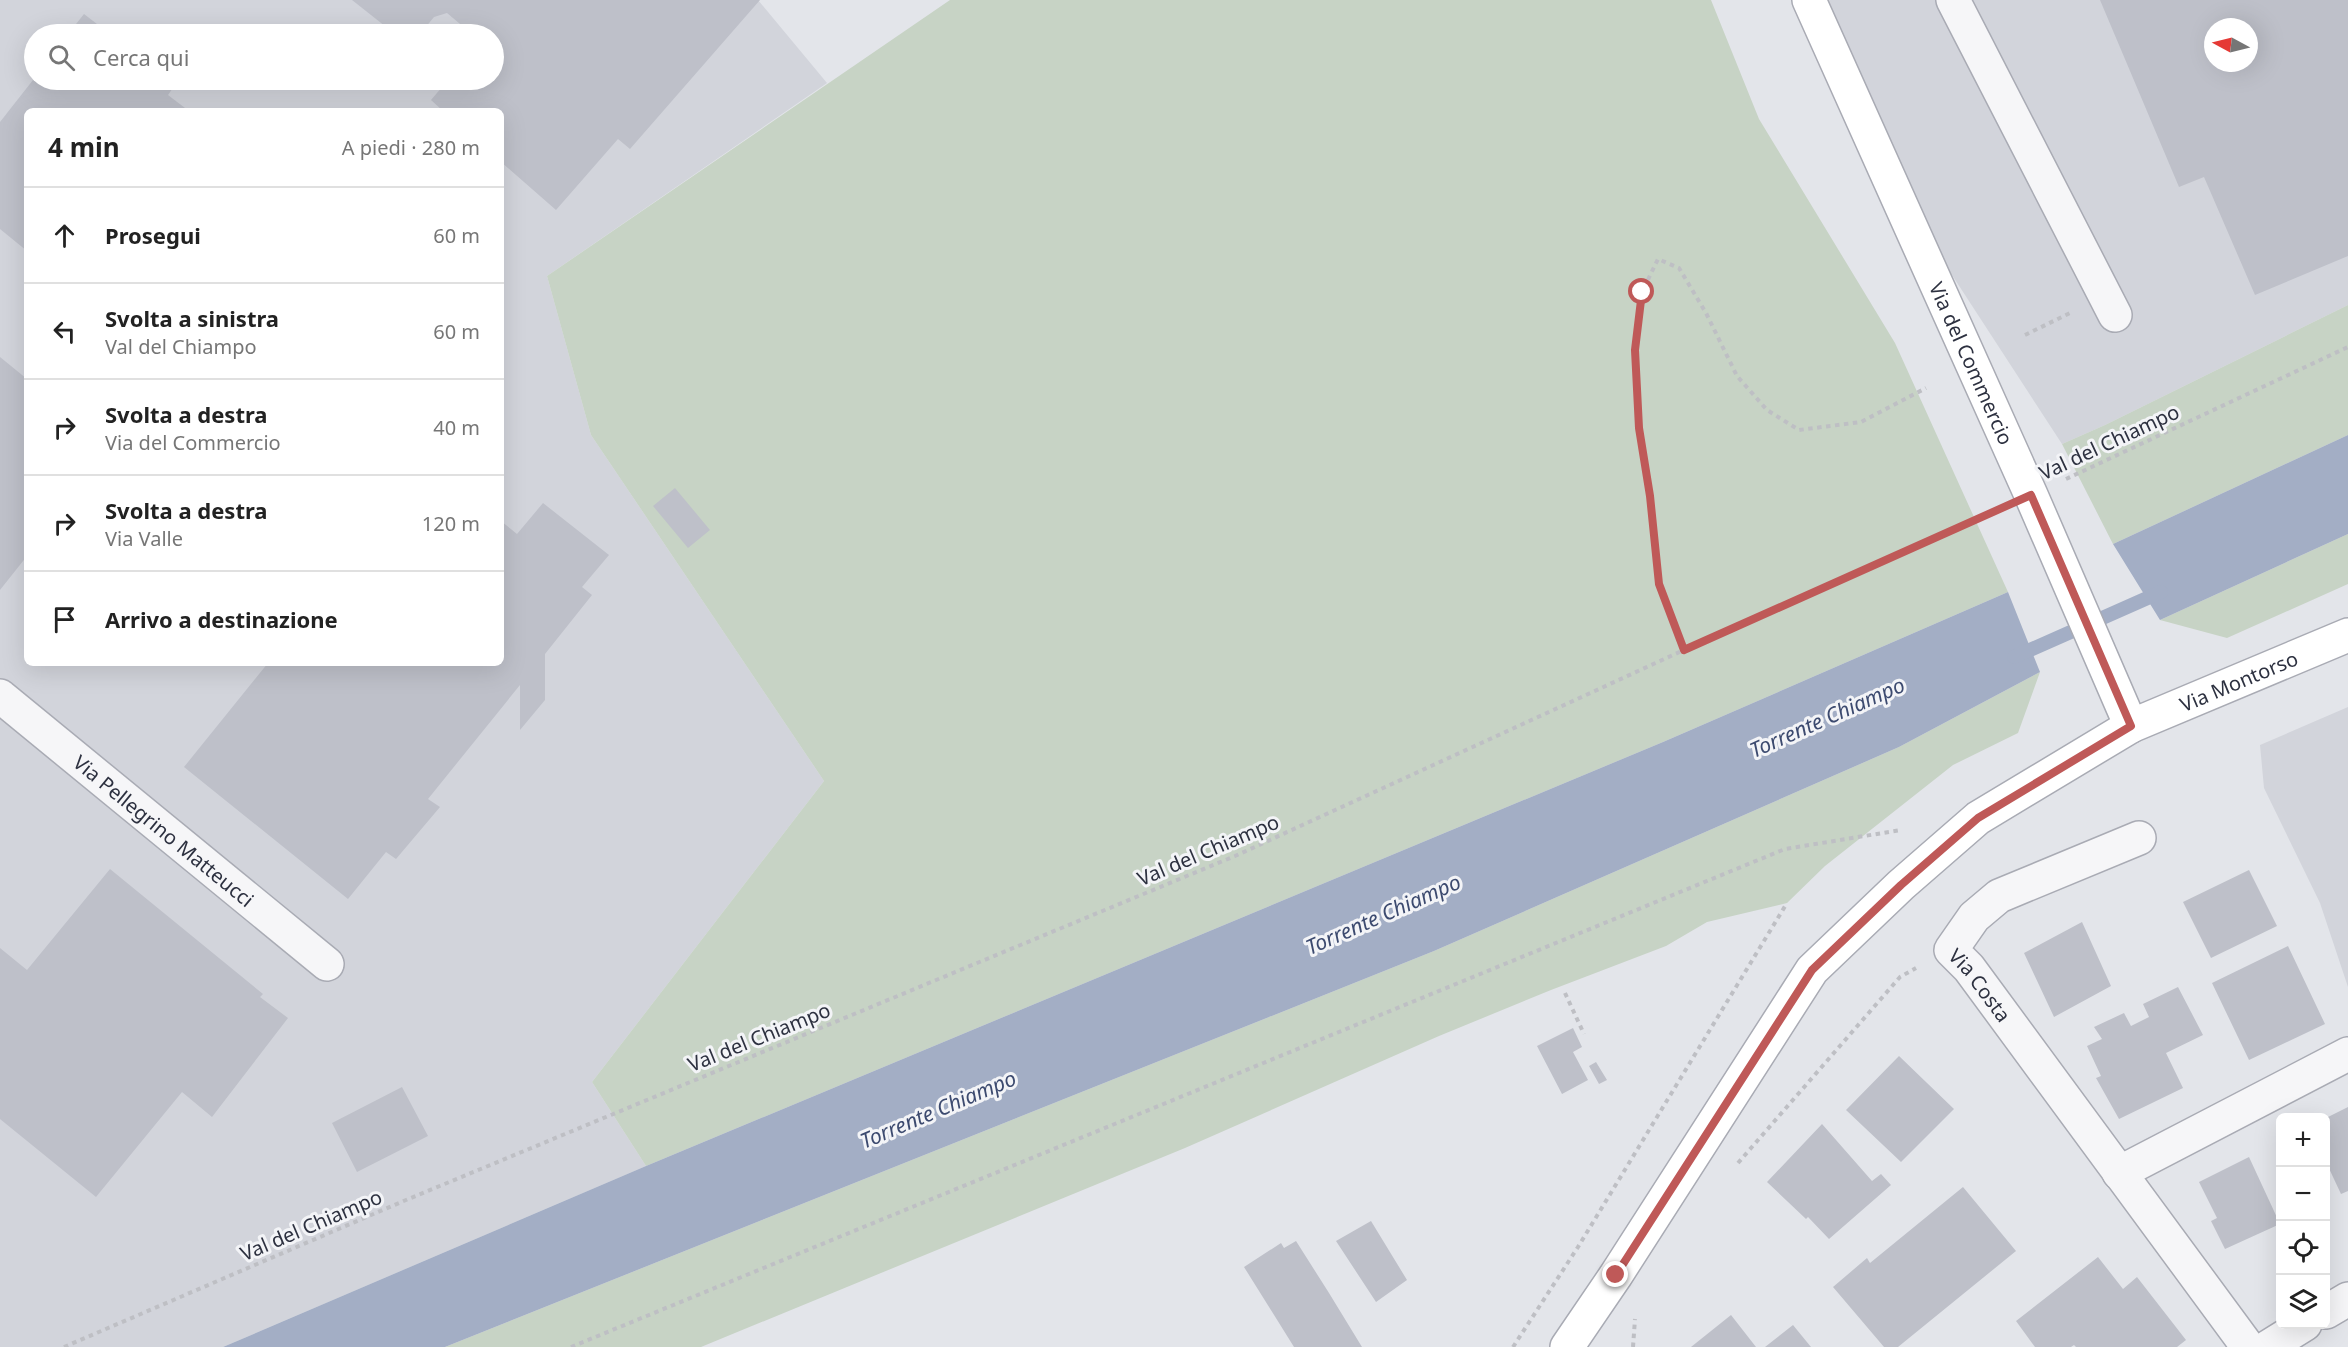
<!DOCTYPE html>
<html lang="it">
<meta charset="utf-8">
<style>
:root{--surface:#fff;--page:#f2f2f2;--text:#222;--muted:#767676;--line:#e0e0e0}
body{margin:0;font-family:"Noto Sans",sans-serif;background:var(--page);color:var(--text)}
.controls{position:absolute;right:18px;bottom:18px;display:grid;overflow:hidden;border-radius:9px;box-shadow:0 6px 24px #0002}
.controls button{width:54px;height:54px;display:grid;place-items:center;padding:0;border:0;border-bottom:2px solid var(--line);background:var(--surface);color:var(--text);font:30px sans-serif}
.compass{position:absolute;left:2204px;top:18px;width:54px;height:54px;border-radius:50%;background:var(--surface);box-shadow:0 6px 24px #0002;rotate:277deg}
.stop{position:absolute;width:18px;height:18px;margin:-14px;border:4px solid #bf5958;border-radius:50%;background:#fff}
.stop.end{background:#bf5958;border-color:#fff;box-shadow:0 2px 6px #0008}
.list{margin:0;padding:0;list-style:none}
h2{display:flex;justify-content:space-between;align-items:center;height:78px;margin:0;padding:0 24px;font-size:26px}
h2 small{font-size:20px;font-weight:400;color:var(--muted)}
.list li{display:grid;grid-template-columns:39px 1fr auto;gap:18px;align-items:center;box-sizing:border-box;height:96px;padding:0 24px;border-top:2px solid var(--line)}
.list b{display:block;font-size:22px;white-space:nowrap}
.list p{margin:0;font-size:20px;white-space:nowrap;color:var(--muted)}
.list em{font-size:20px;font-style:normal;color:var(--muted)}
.icon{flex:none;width:33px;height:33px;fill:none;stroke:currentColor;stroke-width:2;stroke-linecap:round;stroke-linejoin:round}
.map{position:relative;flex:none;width:2348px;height:1347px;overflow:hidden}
.search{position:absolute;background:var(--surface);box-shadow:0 6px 24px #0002;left:24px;top:24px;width:480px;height:66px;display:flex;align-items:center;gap:15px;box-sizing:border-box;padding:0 21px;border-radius:33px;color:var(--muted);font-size:22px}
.panel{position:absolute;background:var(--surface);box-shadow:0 6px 24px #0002;left:24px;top:108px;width:480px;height:558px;border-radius:9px}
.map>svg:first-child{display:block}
.built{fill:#d2d4db;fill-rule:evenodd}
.green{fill:#c7d3c5}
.water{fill:#a3aec5}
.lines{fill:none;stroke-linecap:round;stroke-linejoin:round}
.stream{stroke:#a3aec5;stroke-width:14}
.building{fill:#bec0c9;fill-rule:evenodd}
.minor-casing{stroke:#a9abb4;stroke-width:36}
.secondary-casing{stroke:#a9abb4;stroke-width:36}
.path{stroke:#bebfc4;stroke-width:4;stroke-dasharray:4.5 4.5;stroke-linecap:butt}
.minor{stroke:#f6f6f8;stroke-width:33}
.secondary{stroke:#fff;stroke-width:33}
.route{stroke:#bf5958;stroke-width:8}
.labels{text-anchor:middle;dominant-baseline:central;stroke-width:6;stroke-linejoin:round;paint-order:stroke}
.street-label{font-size:20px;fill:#2d3140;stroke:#f3f4f7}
.water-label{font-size:21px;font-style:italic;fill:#3c4a6f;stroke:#f3f4f7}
</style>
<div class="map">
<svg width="2348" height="1347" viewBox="0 0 2348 1347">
<rect width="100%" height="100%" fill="#e3e5ea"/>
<!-- built -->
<path class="built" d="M0,0H758L827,83L547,276L591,435L824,781L592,1082L646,1166L223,1347H0ZM34,34H494V80H34ZM27,111H501V663H27Z
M1794,0H2348V305L2105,425L2062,444L1831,89ZM2213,27H2249V63H2213Z
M2348,707V987L2320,903L2264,788L2260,745Z"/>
<!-- green -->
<path class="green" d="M950,0H1711L1759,119L1895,343L2008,592L1663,742L646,1166L592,1082L824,781L591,435L547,276Z
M2348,305V435L2113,544L2062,444L2105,425Z
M2348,534V584L2227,638L2160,620Z
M2040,672L2018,733L1953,765L1825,866L1787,903L1707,922L1666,946L1551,990L1439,1036L1185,1148L701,1347H445L1434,951L1899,747Z"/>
<!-- water -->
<path class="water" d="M2348,435V534L2160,620L2113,544Z
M2008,592L2040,672L1899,747L1434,951L445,1347H223L646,1166L1663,742Z"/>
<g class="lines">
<!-- stream -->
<path class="stream" d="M2014,657L2161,592"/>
</g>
<!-- building -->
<path class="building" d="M352,0H760L630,149L618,139L556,210L501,162V111H443L431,100L448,80H494V34H472L447,13L434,17L420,34H395Z
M2100,0H2348V256L2255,295L2204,177L2179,187ZM2213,27H2249V63H2213Z
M84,14L110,34H68Z
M33,80H168L175,85L168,95L189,111H27V251L0,229V122Z
M0,357L27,379V556L0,590Z
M675,488L710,530L688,548L653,506Z
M543,503L609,555L582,587L592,595L545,654V700L520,730V685L428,799L440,807L396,859L386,852L348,899L184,767L268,663H501V521L517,534Z
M110,869L263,994L260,997L288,1018L212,1117L182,1092L96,1197L0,1119V948L27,970Z
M2249,870L2277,926L2211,958L2183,902Z
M2082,922L2111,986L2054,1017L2024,953Z
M2288,946L2325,1024L2249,1060L2212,983Z
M2178,987L2203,1035L2166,1053L2183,1088L2119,1119L2096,1078L2101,1076L2087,1046L2102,1039L2094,1027L2124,1013L2131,1026L2149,1017L2143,1004Z
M1573,1028L1582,1047L1573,1052L1588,1080L1562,1094L1537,1046Z
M1899,1056L1954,1109L1901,1162L1846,1110Z
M1596,1062L1607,1080L1599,1084L1589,1066Z
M402,1087L428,1136L357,1172L332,1123Z
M2348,1107V1191L2341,1194L2326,1162V1118Z
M1822,1124L1872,1181L1881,1174L1891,1185L1829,1239L1808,1217L1806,1219L1767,1182Z
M2249,1157L2280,1224L2225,1249L2211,1221L2217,1218L2199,1182Z
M1963,1187L2016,1251L1898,1347H1884L1833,1287L1867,1258L1870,1263Z
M1371,1221L1407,1280L1376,1302L1336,1241Z
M1296,1241L1329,1293L1362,1347H1294L1244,1267L1281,1243L1284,1248Z
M2098,1257L2123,1289L2137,1277L2186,1340L2177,1347H2076L2074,1345L2071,1347H2035L2016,1321Z
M1731,1315L1756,1347H1691Z
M1793,1325L1811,1347H1765Z"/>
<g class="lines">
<defs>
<g id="minor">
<path d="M1953,0L2115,315"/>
<path id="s1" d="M0,696L327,964"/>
<path id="s2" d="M2139,838L1999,896L1974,917L1951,950L1969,968L2248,1347"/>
<path d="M2119,1173L2348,1054"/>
<path d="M2326,1312L2348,1299"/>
<path d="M2268,1347L2305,1324"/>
</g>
<g id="secondary">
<path id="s3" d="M1809,0L2031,495L2131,726"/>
<path id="s4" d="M1567,1347L1616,1275L1812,970L1901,885L1978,818L2131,726L2348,635"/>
</g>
</defs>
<!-- minor casing -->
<use href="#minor" class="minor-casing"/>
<!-- secondary casing -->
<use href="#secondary" class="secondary-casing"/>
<!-- path -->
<path class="path" d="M2025,335L2070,313
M2066,479L2348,347
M1684,650L1659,584L1650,496L1639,428L1635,350L1642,292L1658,259L1679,268L1706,313L1737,376L1767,410L1799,430L1861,422L1926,388
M1565,993L1584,1034
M1738,1163L1900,977L1916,968
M64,1347L406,1200L1235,856L1684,650L1997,511
M571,1347L1785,849L1901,830
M1513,1347L1578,1247L1787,903
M1633,1347L1635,1319"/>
<!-- minor -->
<use href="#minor" class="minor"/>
<!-- secondary -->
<use href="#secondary" class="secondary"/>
</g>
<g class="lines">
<!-- route -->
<path class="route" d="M1616,1275L1812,970L1901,885L1978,818L2131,726L2031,495L1684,650L1659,584L1650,496L1639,428L1635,350L1642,292"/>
</g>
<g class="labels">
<!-- street labels -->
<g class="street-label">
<text stroke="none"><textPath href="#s3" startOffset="398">Via del Commercio</textPath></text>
<text transform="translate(2109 442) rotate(-25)">Val del Chiampo</text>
<text stroke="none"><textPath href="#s4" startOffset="970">Via Montorso</textPath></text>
<text stroke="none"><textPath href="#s1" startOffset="212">Via Pellegrino Matteucci</textPath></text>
<text transform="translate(1208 850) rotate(-23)">Val del Chiampo</text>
<text stroke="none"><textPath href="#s2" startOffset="270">Via Costa</textPath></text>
<text transform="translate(759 1037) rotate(-22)">Val del Chiampo</text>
<text transform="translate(311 1225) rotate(-23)">Val del Chiampo</text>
</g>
<!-- water labels -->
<g class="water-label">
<text transform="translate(1827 717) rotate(-24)">Torrente Chiampo</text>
<text transform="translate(1383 914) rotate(-24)">Torrente Chiampo</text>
<text transform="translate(938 1109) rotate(-23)">Torrente Chiampo</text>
</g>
</g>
</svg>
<div class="controls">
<button>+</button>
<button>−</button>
<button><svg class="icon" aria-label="locate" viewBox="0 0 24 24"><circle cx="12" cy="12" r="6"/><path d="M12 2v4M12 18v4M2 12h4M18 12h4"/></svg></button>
<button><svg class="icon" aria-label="layers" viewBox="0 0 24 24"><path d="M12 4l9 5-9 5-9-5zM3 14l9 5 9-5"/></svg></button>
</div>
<svg class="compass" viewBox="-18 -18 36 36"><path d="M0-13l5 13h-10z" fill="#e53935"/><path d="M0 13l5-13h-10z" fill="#767676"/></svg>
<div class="stop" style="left:1642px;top:292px"></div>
<div class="stop end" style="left:1616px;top:1275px"></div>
<div class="search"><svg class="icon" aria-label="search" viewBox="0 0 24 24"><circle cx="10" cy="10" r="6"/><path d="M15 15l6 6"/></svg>Cerca qui</div>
<section class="panel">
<h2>4 min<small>A piedi · 280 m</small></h2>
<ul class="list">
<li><svg class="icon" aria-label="ahead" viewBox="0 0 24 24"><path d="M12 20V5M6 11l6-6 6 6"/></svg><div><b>Prosegui</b></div><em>60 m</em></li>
<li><svg class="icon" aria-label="left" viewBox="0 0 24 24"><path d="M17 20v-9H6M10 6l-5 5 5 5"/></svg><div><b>Svolta a sinistra</b><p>Val del Chiampo</p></div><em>60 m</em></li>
<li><svg class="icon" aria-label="right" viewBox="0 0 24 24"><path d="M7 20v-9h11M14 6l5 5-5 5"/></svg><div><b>Svolta a destra</b><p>Via del Commercio</p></div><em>40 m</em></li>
<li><svg class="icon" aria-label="right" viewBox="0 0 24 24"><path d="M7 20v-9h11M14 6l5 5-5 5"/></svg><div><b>Svolta a destra</b><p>Via Valle</p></div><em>120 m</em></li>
<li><svg class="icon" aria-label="arrive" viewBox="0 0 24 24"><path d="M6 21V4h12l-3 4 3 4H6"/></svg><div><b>Arrivo a destinazione</b></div></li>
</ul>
</section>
</div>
